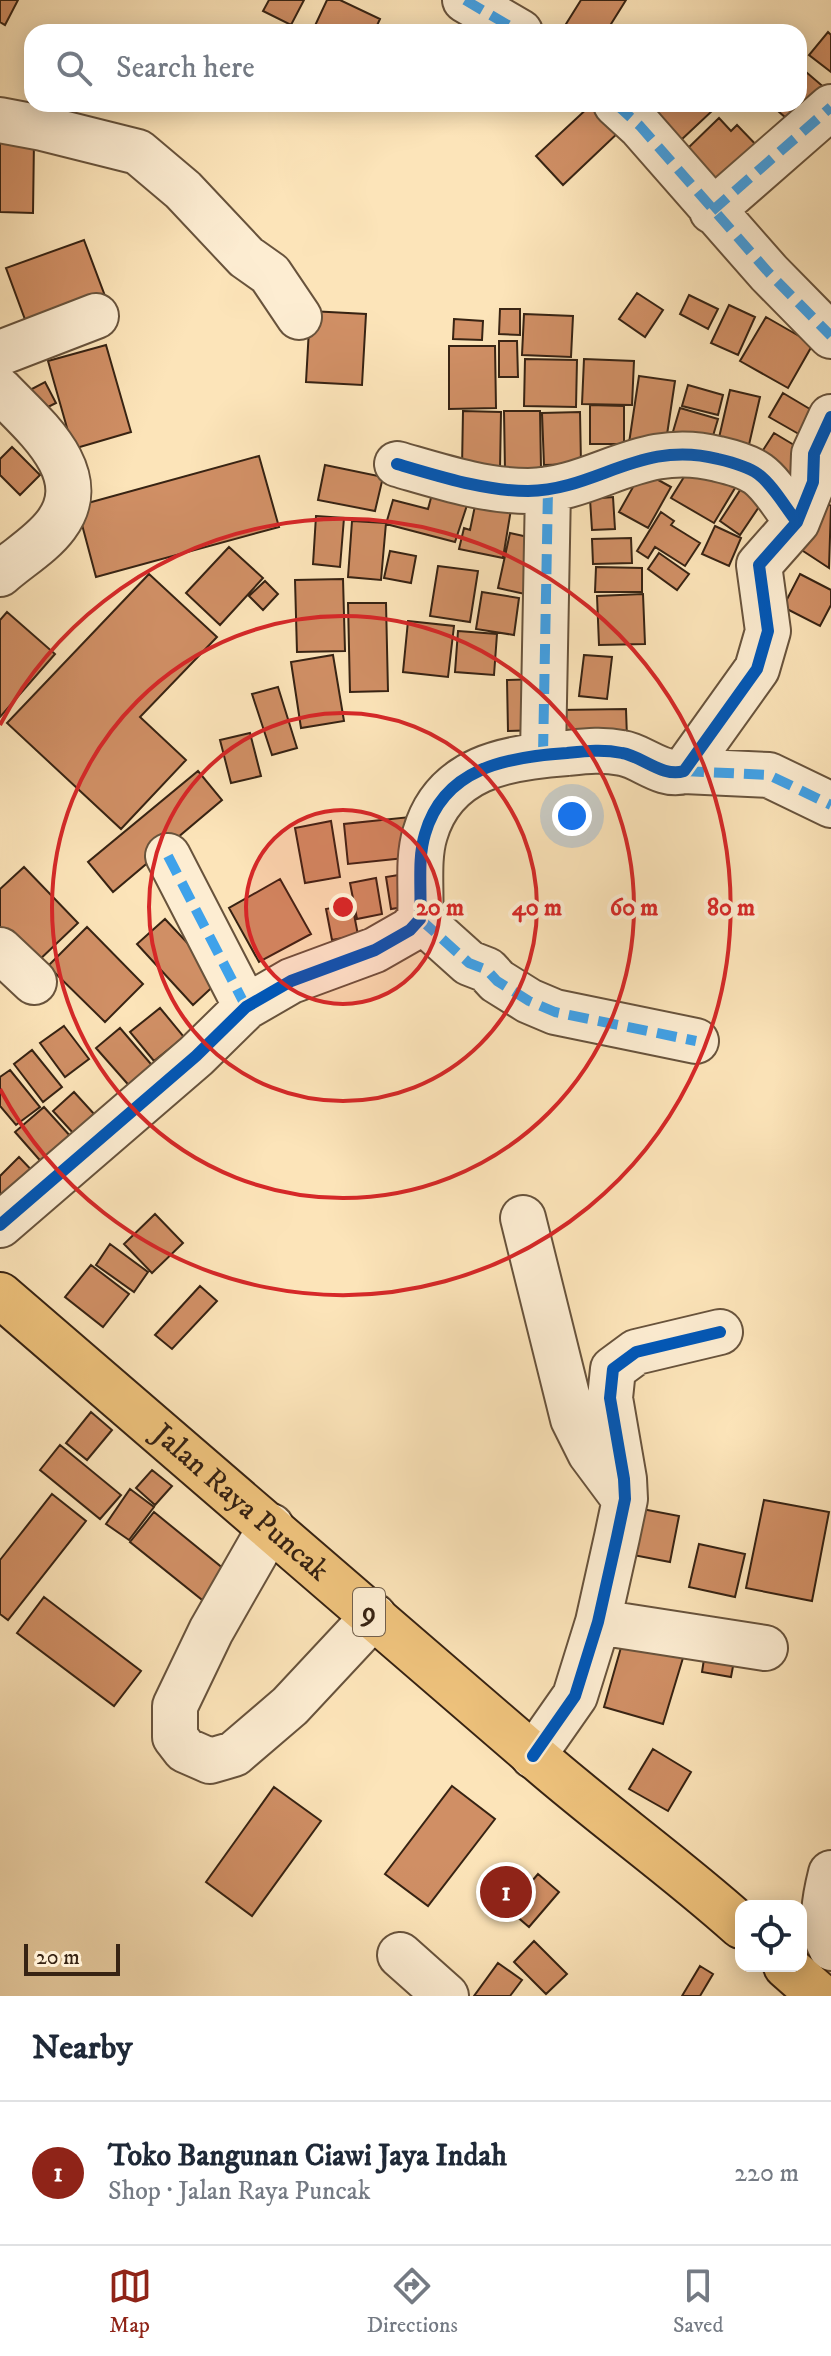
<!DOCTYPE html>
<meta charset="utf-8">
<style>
:root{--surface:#fff;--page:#f2f2f3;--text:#1f2937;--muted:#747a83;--line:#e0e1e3;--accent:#8f2418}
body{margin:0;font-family:"IM FELL DW Pica",serif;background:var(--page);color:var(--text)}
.controls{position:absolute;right:24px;bottom:24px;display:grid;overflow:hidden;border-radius:16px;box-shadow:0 4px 20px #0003}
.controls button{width:72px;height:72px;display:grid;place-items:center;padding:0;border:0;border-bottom:2px solid var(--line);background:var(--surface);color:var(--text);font:40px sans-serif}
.scale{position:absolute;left:24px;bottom:20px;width:96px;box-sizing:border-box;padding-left:8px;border:4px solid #372313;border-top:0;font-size:22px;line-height:28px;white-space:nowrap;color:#372313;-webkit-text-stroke:6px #fdedd2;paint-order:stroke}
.you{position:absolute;left:572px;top:816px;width:28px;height:28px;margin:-20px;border:6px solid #fff;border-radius:50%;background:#1a73e8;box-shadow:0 0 0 12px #1a73e833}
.badge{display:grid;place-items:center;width:52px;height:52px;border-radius:50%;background:var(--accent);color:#fff;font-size:26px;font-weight:700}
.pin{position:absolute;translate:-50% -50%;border:4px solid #fff;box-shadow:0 2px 8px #0006}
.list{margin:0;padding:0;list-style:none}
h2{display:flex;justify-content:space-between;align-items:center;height:104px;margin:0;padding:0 32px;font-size:34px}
h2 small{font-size:26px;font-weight:400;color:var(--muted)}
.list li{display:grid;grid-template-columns:52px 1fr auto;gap:24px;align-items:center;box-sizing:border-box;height:144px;padding:0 32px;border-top:2px solid var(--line)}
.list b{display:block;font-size:30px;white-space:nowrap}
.list p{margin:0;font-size:26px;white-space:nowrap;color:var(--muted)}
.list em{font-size:26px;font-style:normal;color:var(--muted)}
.icon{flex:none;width:44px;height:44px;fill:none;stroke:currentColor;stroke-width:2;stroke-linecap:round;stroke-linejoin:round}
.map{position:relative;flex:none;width:831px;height:1996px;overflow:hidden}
.search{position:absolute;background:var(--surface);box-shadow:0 4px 20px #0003;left:24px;right:24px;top:24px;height:88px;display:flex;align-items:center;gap:20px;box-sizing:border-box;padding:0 28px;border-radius:24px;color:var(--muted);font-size:30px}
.sheet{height:248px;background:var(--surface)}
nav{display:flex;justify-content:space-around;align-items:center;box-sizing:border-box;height:112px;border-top:2px solid var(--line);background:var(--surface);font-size:22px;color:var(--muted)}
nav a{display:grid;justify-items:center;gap:4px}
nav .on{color:var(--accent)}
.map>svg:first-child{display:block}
.building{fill:#d08f65;stroke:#372313;stroke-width:2}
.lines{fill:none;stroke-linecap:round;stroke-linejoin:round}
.minor-casing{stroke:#68533c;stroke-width:48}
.highway-casing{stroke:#372313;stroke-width:48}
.minor{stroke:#fdedd2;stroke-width:44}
.highway{stroke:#eec27c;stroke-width:44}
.quiet{stroke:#3fa2ea;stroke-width:10;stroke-dasharray:20 10;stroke-linecap:butt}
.cycleway-casing{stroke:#fdedd2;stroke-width:17}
.cycleway{stroke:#0057b8;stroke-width:12}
.ring{fill:none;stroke:#d62828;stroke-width:4}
.labels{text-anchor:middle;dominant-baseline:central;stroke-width:8;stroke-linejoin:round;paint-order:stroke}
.shield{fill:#fdedd2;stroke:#72604c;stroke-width:2}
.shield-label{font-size:28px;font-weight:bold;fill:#372313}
.street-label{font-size:30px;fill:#372313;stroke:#fdedd2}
.centre{fill:#d62828;stroke:#fdedd2;stroke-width:4}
.ring-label{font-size:24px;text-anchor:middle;font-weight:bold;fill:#d62828;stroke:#fdedd2;stroke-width:8;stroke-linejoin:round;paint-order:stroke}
</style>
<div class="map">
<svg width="831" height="1996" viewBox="0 0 831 1996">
<rect width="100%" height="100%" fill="#fce4b9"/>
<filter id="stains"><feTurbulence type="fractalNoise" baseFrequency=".0025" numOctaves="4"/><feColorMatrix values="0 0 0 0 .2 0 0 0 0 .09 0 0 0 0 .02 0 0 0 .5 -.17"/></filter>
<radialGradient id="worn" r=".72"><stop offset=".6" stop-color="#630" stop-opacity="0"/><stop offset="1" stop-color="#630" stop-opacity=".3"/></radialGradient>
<!-- building -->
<path class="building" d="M0,0H18L5,25L0,22Z
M269,0H304L291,25L263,11Z
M327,0H340L380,19L374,32H312Z
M581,0H626L606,32H561Z
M828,32L831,35V72L809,55Z
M799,66L826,89L794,125L770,104H799Z
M592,104H597L621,130L563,185L536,156Z
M646,104H706L712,111L680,141Z
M719,118L731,131L737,125L762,151L724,188L687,149Z
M0,139L34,140L33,213L0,212Z
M84,240L108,304L30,333L6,268Z
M637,293L663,310L645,337L619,319Z
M689,295L718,309L708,329L680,314Z
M729,305L755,317L738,355L711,343Z
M500,309H520V335L499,334Z
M310,311L366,314L362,385L306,382Z
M524,314L573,316L571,357L522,355Z
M766,317L813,344L788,388L740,361Z
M454,319L483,321L482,340L453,339Z
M499,341H517L518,377H499Z
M106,345L131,432L73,449L48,361Z
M449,346H495L496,408L449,409Z
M525,359L577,360L576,407L524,406Z
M584,359L634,361L632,405L582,404Z
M639,376L675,381L665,448L629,443Z
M45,382L56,403L38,412L28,391Z
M688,385L723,395L718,415L682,406Z
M730,390L760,397L745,462L715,455Z
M783,393L825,418L811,441L769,417Z
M590,405L624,406V444H590Z
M680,408L718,419L710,446L672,435Z
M463,411L501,412L500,469L462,468Z
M504,411H540L541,469L505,470Z
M580,412L581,464L544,465L542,413Z
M774,433L809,454L793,480L758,458Z
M12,447L40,475L20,495L0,475V459Z
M259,456L279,527L96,577L77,506Z
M692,464L735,488L714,523L671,498Z
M325,465L383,477L375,511L318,500Z
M642,471L671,487L648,528L619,512Z
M748,478L769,492L740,535L720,521Z
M435,483L471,493L455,542L386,524L393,500L428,509Z
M477,496L512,503L503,558L459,549L464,528L470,530Z
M613,497L615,529L592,530L590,499Z
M826,503L831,506L829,568L797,547Z
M661,512L674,521L671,525L700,543L685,566L655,547L648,558L637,551Z
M316,516L344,518L340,567L313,564Z
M352,521L386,523L381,580L348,577Z
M715,526L741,538L729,566L702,554Z
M510,533L546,541L534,596L498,588Z
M631,538L632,563L593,564L592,539Z
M229,547L263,578L220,625L186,593Z
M390,551L416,556L411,583L384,578Z
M659,553L689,574L677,590L648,569Z
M438,566L478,571L470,622L430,616Z
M596,567L642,568V592H595Z
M149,574L217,637L140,717L186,760L121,829L7,723Z
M800,574L831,590V605L820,626L783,607Z
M343,579L345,651L297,652L295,580Z
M265,581L278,594L263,610L249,596Z
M482,592L519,598L514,635L476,629Z
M643,594L645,644L599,645L597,596Z
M348,603H386L388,691L350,692Z
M7,612L55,654L0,717V620Z
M408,621L454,626L448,677L403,672Z
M458,631L497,634L494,675L455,672Z
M333,655L344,721L301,728L291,662Z
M584,655L612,657L607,699L579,696Z
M539,679L540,730L508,731L507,680Z
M278,687L297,748L272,755L252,694Z
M626,709L627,738L560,740L559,710Z
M250,733L261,776L231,783L220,740Z
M198,771L222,800L113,892L88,862Z
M410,817L414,857L348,864L344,824Z
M331,821L340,877L305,883L295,828Z
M24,867L78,923L35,964L0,928V889Z
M411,873L416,905L391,909L386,877Z
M376,878L382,914L357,919L350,883Z
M280,879L311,934L259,962L229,908Z
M352,904L358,935L332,940L326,909Z
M165,919L221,979L193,1005L137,944Z
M87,927L143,984L105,1022L48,966Z
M160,1008L184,1037L154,1061L130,1032Z
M64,1026L89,1059L65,1077L40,1043Z
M120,1028L156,1070L133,1090L96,1048Z
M32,1050L62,1087L43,1102L14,1064Z
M10,1070L40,1107L16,1125L0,1106V1077Z
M74,1092L105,1126L84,1145L53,1111Z
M44,1107L81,1148L52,1174L15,1132Z
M19,1157L40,1179L0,1199V1176Z
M155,1214L183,1243L152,1273L124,1244Z
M110,1244L148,1272L134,1292L96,1265Z
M91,1265L129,1294L103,1327L65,1297Z
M200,1286L217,1301L172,1349L155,1335Z
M91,1412L112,1430L87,1460L66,1443Z
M60,1445L121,1495L100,1519L40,1470Z
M152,1470L172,1486L155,1505L136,1488Z
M130,1489L154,1507L129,1540L106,1524Z
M52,1494L86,1521L8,1620L0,1614V1560Z
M764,1500L829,1512L812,1601L746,1588Z
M637,1508L679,1516L670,1562L628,1554Z
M154,1512L230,1574L206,1603L130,1542Z
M699,1544L745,1554L735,1597L689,1587Z
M44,1597L141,1671L114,1706L17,1633Z
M626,1630L686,1648L663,1724L604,1707Z
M707,1640L737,1645L731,1677L702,1672Z
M653,1749L691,1772L668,1811L629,1789Z
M452,1786L495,1819L428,1906L385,1874Z
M274,1787L321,1821L252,1916L206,1882Z
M538,1874L559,1892L529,1927L508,1909Z
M534,1941L567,1974L546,1994L514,1962Z
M498,1963L522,1980L510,1996H474Z
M700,1966L713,1974L700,1996H682Z"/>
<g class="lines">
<defs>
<path id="minor" d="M465,0L520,32
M616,104L640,126L769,273L831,336
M0,120L42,128L138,152L183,190L246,257L270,274L299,317
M712,211L831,107
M0,353L96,316
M0,390C32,424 95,473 56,525C42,544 18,558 0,574
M397,464C439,476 484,491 528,491C597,490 641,439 718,459C731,462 747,466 758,474C773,485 785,507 797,522
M543,754L548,489
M684,771L769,775L831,805
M168,856L246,1007
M420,919L469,963L487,970L497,981L529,1001L555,1012L696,1041
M0,950L34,982
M523,1218L573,1419L590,1453L619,1492
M0,1225L196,1056L246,1007L291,981L375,950L410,930L420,919C422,891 417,860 425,834C444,768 506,757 567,753C586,751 603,749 622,753C642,756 663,778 684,771L757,669L768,631L759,565L797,522L813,482L814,454L831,417
M271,1526L211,1631L175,1706V1737L185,1750L210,1761L234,1754L290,1706L374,1616
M598,1622L765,1648
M533,1756L575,1696L598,1622L617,1537L625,1499L624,1479L610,1398L613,1369L636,1352L720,1332
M831,1873C825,1897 819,1926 831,1948
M400,1955L446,1996"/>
<g id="highway">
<path id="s1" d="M0,1295C178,1447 353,1601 531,1753C599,1813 673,1865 741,1926"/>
<path d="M786,1966L820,1996"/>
</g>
</defs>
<!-- minor casing -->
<use href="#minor" class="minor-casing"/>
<!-- highway casing -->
<use href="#highway" class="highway-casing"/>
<!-- minor -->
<use href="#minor" class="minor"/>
<!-- highway -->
<use href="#highway" class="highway"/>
<!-- quiet -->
<path class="quiet" d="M465,0L520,32
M616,104L640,126L769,273L831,336
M712,211L831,107
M543,754L548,489
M684,771L769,775L831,805
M168,856L246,1007
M420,919L469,963L487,970L497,981L529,1001L555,1012L696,1041"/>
<defs>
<path id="cycleway" d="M397,464C439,476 484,491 528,491C597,490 641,439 718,459C731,462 747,466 758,474C773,485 785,507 797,522
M0,1225L196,1056L246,1007L291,981L375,950L410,930L420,919C422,891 417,860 425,834C444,768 506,757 567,753C586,751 603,749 622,753C642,756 663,778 684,771L757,669L768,631L759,565L797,522L813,482L814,454L831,417
M533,1756L575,1696L598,1622L617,1537L625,1499L624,1479L610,1398L613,1369L636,1352L720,1332"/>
</defs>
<!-- cycleway casing -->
<use href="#cycleway" class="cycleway-casing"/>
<!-- cycleway -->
<use href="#cycleway" class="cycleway"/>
</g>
<!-- distance rings -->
<circle cx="343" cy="907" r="97" fill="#d62828" fill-opacity=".12"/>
<g class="ring">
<circle cx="343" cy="907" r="97"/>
<circle cx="343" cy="907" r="194"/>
<circle cx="343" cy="907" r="291"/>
<path d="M0 725A388 388 0 1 1 0 1089"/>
</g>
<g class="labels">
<!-- shield labels -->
<rect class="shield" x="353" y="1588" width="32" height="48" rx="6"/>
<g class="shield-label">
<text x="369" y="1612">9</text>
</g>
<!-- street labels -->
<g class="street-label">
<text stroke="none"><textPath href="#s1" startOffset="318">Jalan Raya Puncak</textPath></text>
</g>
</g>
<circle cx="343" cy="907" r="12" class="centre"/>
<g class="ring-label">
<text x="440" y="915">20 m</text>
<text x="537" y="915">40 m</text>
<text x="634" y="915">60 m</text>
<text x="731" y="915">80 m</text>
</g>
<rect width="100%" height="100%" filter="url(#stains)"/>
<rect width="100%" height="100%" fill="url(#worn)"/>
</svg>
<div class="controls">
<button><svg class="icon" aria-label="locate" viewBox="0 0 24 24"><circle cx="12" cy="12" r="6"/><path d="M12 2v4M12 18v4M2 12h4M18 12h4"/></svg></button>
</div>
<div class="scale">20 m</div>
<div class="you"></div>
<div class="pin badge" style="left:506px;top:1892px">1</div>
<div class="search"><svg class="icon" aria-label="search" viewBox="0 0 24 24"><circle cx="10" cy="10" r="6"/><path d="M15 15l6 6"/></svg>Search here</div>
</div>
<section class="sheet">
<h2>Nearby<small></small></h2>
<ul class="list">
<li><span class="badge">1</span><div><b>Toko Bangunan Ciawi Jaya Indah</b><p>Shop · Jalan Raya Puncak</p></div><em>220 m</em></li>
</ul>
</section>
<nav>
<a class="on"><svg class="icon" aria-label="map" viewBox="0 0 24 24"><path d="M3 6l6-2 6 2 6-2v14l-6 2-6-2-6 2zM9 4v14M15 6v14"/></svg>Map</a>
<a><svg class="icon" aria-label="directions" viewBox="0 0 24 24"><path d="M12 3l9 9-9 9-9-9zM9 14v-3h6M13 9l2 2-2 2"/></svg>Directions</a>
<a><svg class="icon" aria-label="saved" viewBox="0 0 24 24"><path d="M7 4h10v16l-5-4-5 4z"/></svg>Saved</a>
</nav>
